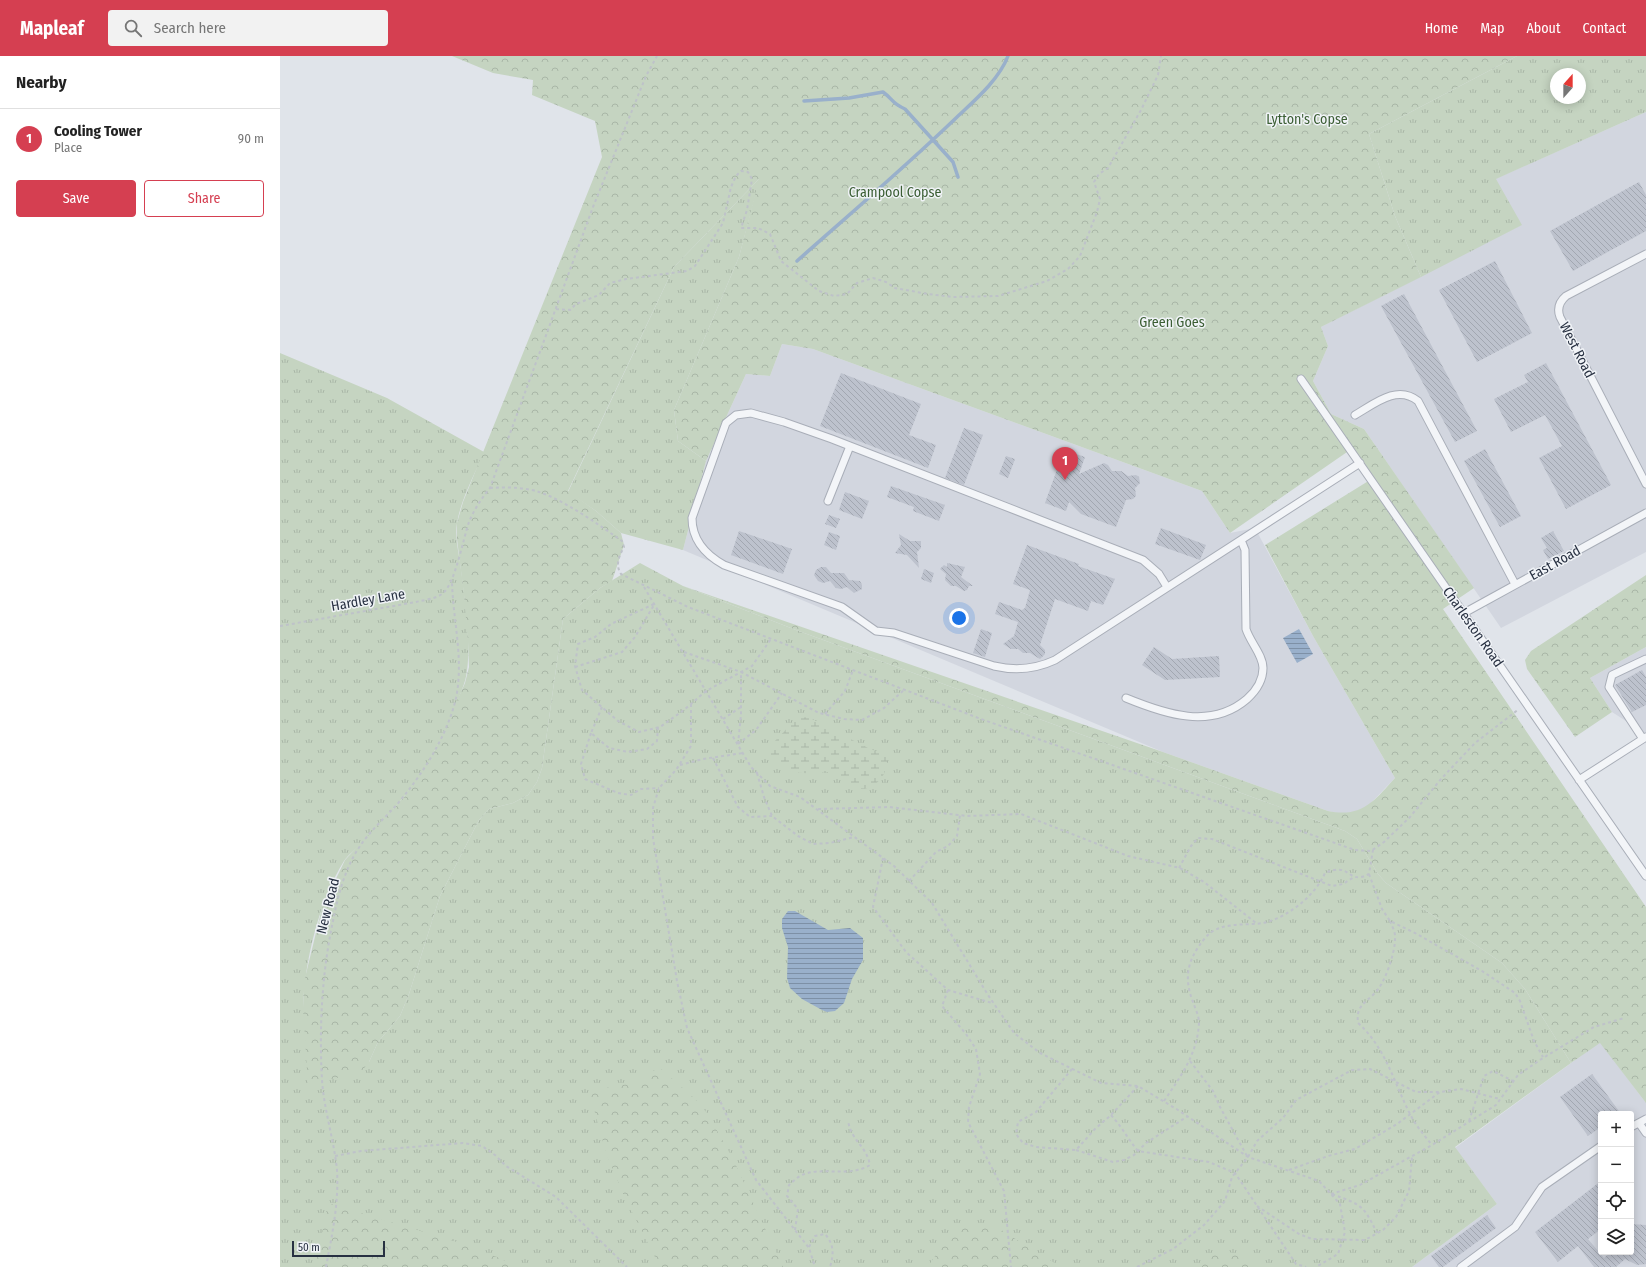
<!DOCTYPE html>
<meta charset="utf-8">
<style>
:root{--surface:#fff;--page:#f2f2f2;--text:#222;--muted:#767676;--line:#e0e0e0;--accent:#d53f51}
body{margin:0;font-family:"Fira Sans Condensed",sans-serif;background:var(--page);color:var(--text)}
.controls{position:absolute;right:12px;bottom:12px;display:grid;overflow:hidden;border-radius:4px;box-shadow:0 2px 10px #0003}
.controls button{width:36px;height:36px;display:grid;place-items:center;padding:0;border:0;border-bottom:1px solid var(--line);background:var(--surface);color:var(--text);font:20px sans-serif}
.compass{position:absolute;left:1270px;top:12px;width:36px;height:36px;border-radius:50%;background:var(--surface);box-shadow:0 2px 10px #0003;rotate:21deg}
.scale{position:absolute;left:12px;bottom:10px;width:93px;box-sizing:border-box;padding-left:4px;border:2px solid #283142;border-top:0;font-size:11px;line-height:14px;white-space:nowrap;color:#283142;-webkit-text-stroke:3px #f0f3f7;paint-order:stroke}
.you{position:absolute;left:679px;top:562px;width:14px;height:14px;margin:-10px;border:3px solid #fff;border-radius:50%;background:#1a73e8;box-shadow:0 0 0 6px #1a73e833}
.badge{display:grid;place-items:center;width:26px;height:26px;border-radius:50%;background:var(--accent);color:#fff;font-size:13px;font-weight:700}
.pin{position:absolute;translate:-50% -33px;filter:drop-shadow(0 1px 2px #0008)}
.pin::after{content:'';position:absolute;top:21px;width:14px;height:12px;background:inherit;clip-path:polygon(0 0,100% 0,50% 100%)}
.list{margin:0;padding:0;list-style:none}
h2{display:flex;justify-content:space-between;align-items:center;height:52px;margin:0;padding:0 16px;font-size:17px}
h2 small{font-size:13px;font-weight:400;color:var(--muted)}
.list li{display:grid;grid-template-columns:26px 1fr auto;gap:12px;align-items:center;box-sizing:border-box;height:60px;padding:0 16px;border-top:1px solid var(--line)}
.list b{display:block;font-size:15px;white-space:nowrap}
.list p{margin:0;font-size:13px;white-space:nowrap;color:var(--muted)}
.list em{font-size:13px;font-style:normal;color:var(--muted)}
.actions{display:flex;gap:8px;padding:12px 16px}
.actions a{flex:1;padding:9px 0;border:1px solid var(--accent);border-radius:4px;text-align:center;font-size:14px;color:var(--accent)}
.actions .main{background:var(--accent);color:#fff}
.icon{flex:none;width:22px;height:22px;fill:none;stroke:currentColor;stroke-width:2;stroke-linecap:round;stroke-linejoin:round}
.map{position:relative;flex:none;width:1366px;height:1211px;overflow:hidden}
header{display:flex;align-items:center;gap:24px;box-sizing:border-box;height:56px;padding:0 20px;background:var(--accent);color:#fff}
header strong{font-size:19px}
nav{display:flex;gap:22px;margin-inline-start:auto;font-size:14px}
.search{width:280px;height:36px;background:var(--page);display:flex;align-items:center;gap:10px;box-sizing:border-box;padding:0 14px;border-radius:4px;color:var(--muted);font-size:15px}
main{display:flex}
aside{flex:1;background:var(--surface)}
.map>svg:first-child{display:block}
.built{fill:#d2d6df;fill-rule:evenodd}
.grass{fill:url(#grass-tufts);fill-rule:evenodd}
.forest{fill:url(#forest-crowns)}
.wetland{fill:url(#wetland-marsh)}
.water{fill:url(#water-rules)}
.lines{fill:none;stroke-linecap:round;stroke-linejoin:round}
.stream{stroke:#99b0cb;stroke-width:3.5}
.building{fill:url(#building-back-hatch)}
.service-casing{stroke:#a9aeb8;stroke-width:9}
.path{stroke:#bec2c9;stroke-width:2;stroke-dasharray:3 3;stroke-linecap:butt}
.service{stroke:#f3f5f8;stroke-width:7}
.labels{text-anchor:middle;dominant-baseline:central;stroke-width:3;stroke-linejoin:round;paint-order:stroke}
.park-label{font-size:14px;fill:#3b5e34;stroke:#f0f3f7}
.street-label{font-size:14px;fill:#283142;stroke:#f0f3f7}
</style>
<header>
<strong>Mapleaf</strong>
<div class="search"><svg class="icon" aria-label="search" viewBox="0 0 24 24"><circle cx="10" cy="10" r="6"/><path d="M15 15l6 6"/></svg>Search here</div>
<nav><a>Home</a><a>Map</a><a>About</a><a>Contact</a></nav>
</header>
<main>
<aside>
<h2>Nearby<small></small></h2>
<ul class="list">
<li><span class="badge">1</span><div><b>Cooling Tower</b><p>Place</p></div><em>90 m</em></li>
</ul>
<div class="actions"><a class="main">Save</a><a>Share</a></div>
</aside>
<div class="map">
<svg width="1366" height="1211" viewBox="0 0 1366 1211">
<defs>
<pattern id="grass-tufts" width="24" height="20" patternUnits="userSpaceOnUse"><rect width="24" height="20" fill="#c5d4c1"/><path d="M3 7l-1-3M5 7V3M7 7l1-3M15 17l-1-3M17 17v-4M19 17l1-3" fill="none" stroke="#a9b6a7"/></pattern>
<pattern id="forest-crowns" width="20" height="18" patternUnits="userSpaceOnUse"><rect width="20" height="18" fill="#c5d4c1"/><path d="M2 6a3 3 0 1 1 6 0M12 15a3 3 0 1 1 6 0" fill="none" stroke="#a9b6a7"/></pattern>
<pattern id="wetland-marsh" width="20" height="14" patternUnits="userSpaceOnUse"><rect width="20" height="14" fill="#c5d4c1"/><path d="M1 5h8M5 5V1M11 12h8M15 12V8" fill="none" stroke="#a9b6a7"/></pattern>
<pattern id="water-rules" width="6" height="5" patternUnits="userSpaceOnUse"><rect width="6" height="5" fill="#99b0cb"/><path d="M0 2.5h6" fill="none" stroke="#7d90a6"/></pattern>
<pattern id="building-back-hatch" width="6" height="6" patternUnits="userSpaceOnUse"><rect width="6" height="6" fill="#bdc2cd"/><path d="M-1 5l2 2M0 0l6 6M5-1l2 2" fill="none" stroke="#a2a7b1"/></pattern>
</defs>
<rect width="100%" height="100%" fill="#e0e4ea"/>
<!-- built -->
<path class="built" d="M1366,56V496L1221,572L1084,373L1051,358L1033,325L1048,290L1041,271L1241,169L1215,123Z
M502,288L533,293L922,435L950,477L975,472L1033,580L1115,722L1086,752L1074,756L1061,758L1048,755L883,696L403,494L426,405L466,318L490,320Z
M1366,591V678L1332,656L1310,622Z
M1320,986L1366,1047V1211H1132L1217,1148L1175,1092ZM1321,1058H1351V1196H1321Z"/>
<!-- grass -->
<path class="grass" d="M1237,0H1366V56L1216,123L1242,169L1141,221L1115,160L1089,78ZM1276,18H1300V42H1276Z
M480,122L459,201L394,354L398,385L426,405L403,494L341,477L316,455L288,436L394,211Z
M0,297L107,342L204,396C195,418 181,443 177,467C175,480 178,494 180,506C184,537 194,599 184,628C171,665 149,712 122,743C109,758 95,773 81,788C76,793 68,799 64,805C39,845 25,904 23,951L89,1006L98,986L120,960L129,938L160,840L199,764L209,753L233,747L248,739L257,726L262,712L283,563L320,532L360,507L403,530L516,574L1065,775L1077,783L1098,818L1106,827L1222,907L1245,933L1291,1007L1175,1091L1217,1148L1132,1211H0Z"/>
<!-- forest -->
<path class="forest" d="M172,0H1237L1089,78L1115,160L1141,221L1041,271L1048,290L1033,325L1051,358L1084,373L1194,532L1163,553L1366,851V1047L1320,987L1291,1007L1245,933L1222,907L1106,827L1098,818L1077,783L1065,775L516,574L403,530L883,696L1048,755C1082,762 1094,745 1115,722L1033,580L985,489L1090,424L1070,394L950,477L922,435L533,293L502,288L490,320L466,318L426,405L398,385L394,354L459,201L479,123L394,211L288,435L316,455L341,477L344,489L332,525L320,532L283,563L262,712L257,726L248,739L233,747L209,753L199,764L160,840L129,938L120,960L98,986L89,1006L82,1015L28,1030L23,951L24,926L42,852L65,804L124,741L136,724L155,694L185,627L189,611L188,586L184,539L177,483V467L183,446L322,101L315,65L252,39L253,24L213,17Z
M1366,519V591L1310,622L1332,656L1295,681L1247,613L1245,604L1251,595Z
M379,1011L414,1042L427,1057L453,1103L503,1211H380L345,1142L326,1097L309,1035L358,1026Z
M48,1147L187,1189L222,1203L233,1211H33L41,1182Z
M694,1167L718,1172L781,1211H648L657,1197L674,1177Z
M949,1196L970,1204L977,1211H921L934,1198Z"/>
<!-- wetland -->
<path class="wetland" d="M528,661L588,692L606,699C611,714 598,732 582,733C572,733 560,721 552,716C528,717 505,722 489,699L492,688L517,662Z"/>
<!-- water -->
<path class="water" d="M1019,573L1033,598L1017,607L1003,582Z
M508,855H515L548,874L570,872L583,882V904L572,923L564,947L555,955L547,956L542,954L522,943L510,932L507,922L508,891L502,872V863Z"/>
<g class="lines">
<!-- stream -->
<path class="stream" d="M524,45L569,42L603,36C614,44 611,47 625,53L673,106L678,121
M517,205C570,158 624,112 676,62C694,45 719,24 728,0"/>
</g>
<!-- building -->
<path class="building" d="M1359,126L1366,139V175L1293,215L1270,175Z
M1215,205L1252,277L1197,306L1159,234Z
M1124,238L1197,375L1175,386L1101,250Z
M1266,307L1331,429L1286,453L1259,402L1282,390L1265,359L1231,376L1214,343L1248,326L1244,319Z
M561,317L641,348L629,379L656,389L648,412L540,370Z
M684,372L703,379L684,429L665,422Z
M1205,393L1241,460L1220,471L1184,405Z
M784,394L805,401L799,418L824,407L828,409L832,415H841L848,420L856,419L859,421L860,427L855,432L856,440L853,443L846,444L836,471L801,458L789,446L786,455L765,447Z
M726,400L735,403L728,422L719,418Z
M611,430L665,449L659,465L633,455L634,451L607,441Z
M565,436L589,445L582,463L559,454Z
M549,459L560,463L556,472L545,468Z
M881,472L926,489L920,504L875,488Z
M459,475L512,493L503,518L451,499Z
M1273,475L1284,495L1268,503L1263,494L1267,492L1261,482Z
M549,476L560,480L556,494L544,489Z
M619,478L630,485H641V492L637,496L639,512L627,499L615,497L621,489Z
M747,489L799,508L798,510L835,523L823,549L811,545L808,555L775,543L760,589L765,594V598L760,603L750,597H743L738,593H731L723,588L734,580L738,566L715,558L719,546L742,554L745,552L750,534L733,528Z
M667,507L685,511L681,521L693,530H689L687,534L684,535L676,530H671L665,524L666,518L660,513L664,509L667,511Z
M541,511H546L551,517H564L569,524L580,525L582,529V533L574,537L567,531L561,533L556,532L550,525L543,527L538,525L534,519L536,514Z
M644,513L654,517L651,527L641,523Z
M701,573L712,577L705,601L693,597Z
M874,591L892,603L939,600L940,621L885,624L862,609Z
M1362,614L1366,621V649L1352,656L1335,629Z
M1312,1018L1341,1058H1321V1071L1308,1080L1280,1041Z
M1321,1125V1173L1308,1183L1324,1202L1331,1196H1351V1168L1366,1169V1208L1357,1209L1345,1203L1336,1211H1314L1298,1190L1278,1206L1255,1176Z
M1207,1159L1216,1172L1163,1211H1159L1151,1200Z"/>
<g class="lines">
<defs>
<path id="service" d="M1366,198L1286,240C1279,246 1277,253 1280,261L1366,428
M1021,323L1366,820
M1075,359C1094,348 1117,328 1138,345L1235,528
M548,445L570,390
M887,531L879,518L863,504L552,383L504,366L471,357L456,359L446,367L412,462C412,484 426,499 444,509L562,551L596,575L614,577L714,610C736,615 756,613 775,604L1080,407
M1184,557L1366,457
M846,642C885,658 931,674 967,643C977,634 983,625 983,612C983,599 970,586 966,573L965,494L961,484
M1363,683L1329,631L1332,619L1366,603
M1299,724L1366,681
M1359,1067L1366,1077
M1351,1071L1366,1063
M1181,1211L1235,1171L1262,1131L1321,1090"/>
</defs>
<!-- service casing -->
<use href="#service" class="service-casing"/>
<!-- path -->
<path class="path" d="M276,253L290,254L296,248L319,239L330,227L346,223L407,215L415,210L443,167L451,131L456,120L461,115L468,116L472,123L467,154L461,172H478L490,178L501,205L539,235L554,240L567,238L577,227L593,222L606,226L615,232L648,238L673,241L718,240L767,225L788,213L800,200L817,156L820,143L814,126L819,118L828,112L861,54L878,19L881,0
M210,432C225,431 241,431 256,435C283,443 319,469 342,485L344,491C339,500 335,509 341,518L408,551L701,663L1075,794L1091,795L1104,786L1130,761L1161,723L1195,687L1239,653
M364,531L471,711L490,730L520,741L614,810L652,847L708,939L734,977L760,997L821,1027L858,1030L898,1054L968,1101L1039,1125L1060,1148L1065,1176L1058,1198L1036,1211
M374,548L331,568L315,581L298,588L295,610L302,634L338,665L359,676L380,671L404,654L426,635L472,610L491,583
M0,570L136,546C144,544 155,543 162,538C175,529 183,483 189,466C194,454 201,443 210,432L313,151L366,20L377,0
M404,596L461,616L539,657L564,663L582,664L604,652L624,634
M295,611L342,596L355,581L374,549
M411,648V690L396,714L379,732L373,752V782L397,925L407,972L476,1124L529,1192L535,1211
M322,651L311,677L329,692L348,696L367,693L377,685L378,671
M545,658L565,635L573,614
M443,663L461,651
M311,677L301,708L305,723L338,737L351,739L361,733L379,732
M458,688L461,659V616
M458,688L476,674L502,637
M433,702L458,751L470,761L492,760
M400,709L423,703L463,697
M477,717L484,741L492,760L518,780L533,788L550,787L574,781
M538,753L609,751L687,760L741,758L848,800L900,812L924,826L976,867
M603,802L593,851L626,896L668,934L712,947
M899,812L911,790L918,782L932,783L1052,830L1063,828L1074,821
M1089,818L1102,853L1110,865L1135,877L1202,915L1235,937L1240,945L1254,985L1263,1001
M629,825L656,796L668,790L677,780L680,759
M1110,865C1112,870 1116,877 1115,883C1115,897 1105,927 1095,937C1084,948 1076,950 1078,967C1106,992 1114,1027 1130,1058C1136,1070 1144,1079 1152,1089
M668,934L662,950L686,978L696,993L700,1018L689,1051L688,1066L724,1135L731,1211
M910,1005L933,1035L940,1051L967,1100
M792,1013L756,1056L738,1066L736,1078L743,1087L756,1091L796,1094L815,1073L831,1059L858,1030
M884,1045C901,1020 918,997 919,966C919,960 915,952 913,946C903,920 908,903 925,882C939,865 964,870 983,867C1007,862 1035,840 1045,817C1072,805 1067,830 1089,818L1093,794
M831,1059C842,1071 848,1083 858,1095L929,1106L955,1117L1016,1208L1026,1211
M1189,1065L1204,1020L1213,1015L1233,1025
M796,1094L833,1106L844,1104L854,1099L866,1087L908,1060
M55,1100L81,1095L183,1087L202,1090L215,1099L226,1110L276,1141L347,1211
M1009,1114L1048,1100L1075,1093L1117,1068L1160,1036L1181,1033L1220,1043
M1051,1138L1080,1129L1152,1089L1216,1049L1238,1019L1263,1002L1314,971L1344,962
M1052,1138C1081,1149 1083,1148 1097,1177
M977,1150L1019,1178L1032,1183L1085,1184L1103,1174L1116,1161L1129,1135L1132,1101
M515,1174L518,1153L507,1140L509,1129C513,1126 517,1121 522,1119C542,1110 569,1122 590,1109C586,1089 572,1086 568,1065
M529,1191L535,1180L545,1178C554,1188 554,1198 550,1211
M46,1211C52,1179 59,1147 57,1114C54,1084 44,1054 42,1024C39,972 42,916 53,865C58,839 65,812 80,790C92,772 110,758 123,741C146,713 168,677 176,642C184,603 173,565 172,526
M857,1211L893,1193L924,1169L945,1145L952,1121L968,1101L977,1085L1003,1062L1016,1044L1072,1014L1090,1013L1136,1036H1160"/>
<!-- service -->
<use href="#service" class="service"/>
</g>
<g class="labels">
<!-- park labels -->
<g class="park-label">
<text x="1027" y="63">Lytton's Copse</text>
<text x="615" y="136">Crampool Copse</text>
<text x="892" y="266">Green Goes</text>
</g>
<!-- street labels -->
<g class="street-label">
<text transform="translate(1297 294) rotate(63)">West Road</text>
<text transform="translate(1275 507) rotate(-29)">East Road</text>
<text transform="translate(88 544) rotate(-10)">Hardley Lane</text>
<text transform="translate(1193 571) rotate(55)">Charleston Road</text>
<text transform="translate(48 850) rotate(-76)">New Road</text>
</g>
</g>
</svg>
<div class="controls">
<button>+</button>
<button>−</button>
<button><svg class="icon" aria-label="locate" viewBox="0 0 24 24"><circle cx="12" cy="12" r="6"/><path d="M12 2v4M12 18v4M2 12h4M18 12h4"/></svg></button>
<button><svg class="icon" aria-label="layers" viewBox="0 0 24 24"><path d="M12 4l9 5-9 5-9-5zM3 14l9 5 9-5"/></svg></button>
</div>
<svg class="compass" viewBox="-18 -18 36 36"><path d="M0-13l5 13h-10z" fill="#e53935"/><path d="M0 13l5-13h-10z" fill="#767676"/></svg>
<div class="scale">50 m</div>
<div class="you"></div>
<div class="pin badge" style="left:785px;top:424px">1</div>
</div>
</main>
